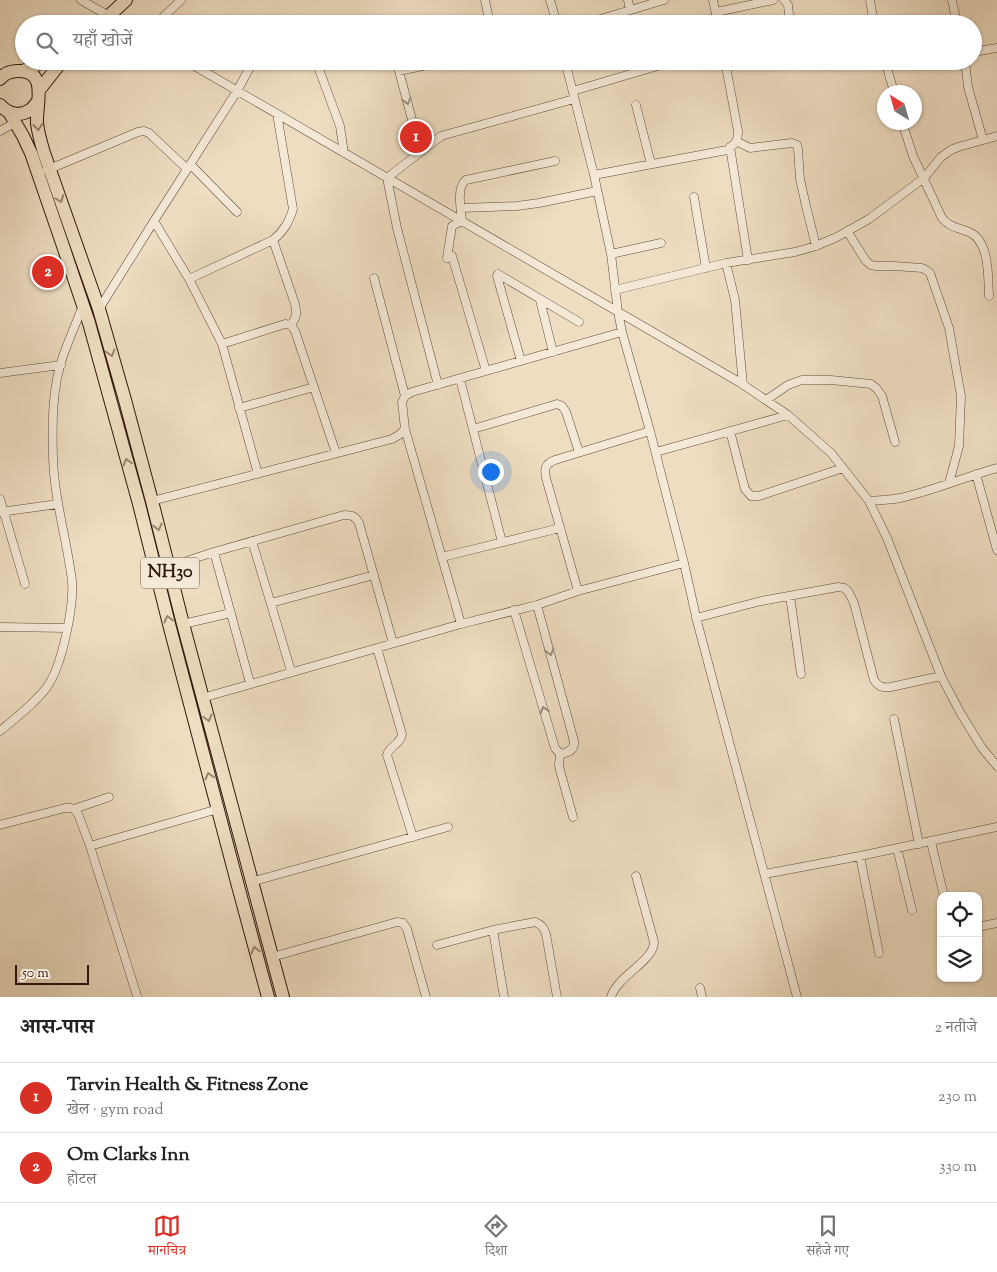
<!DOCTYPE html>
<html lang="hi">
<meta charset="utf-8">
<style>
:root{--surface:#fff;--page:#f6f6f6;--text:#222;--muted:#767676;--line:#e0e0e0;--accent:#d93025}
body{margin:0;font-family:"Sorts Mill Goudy","Noto Serif Devanagari",serif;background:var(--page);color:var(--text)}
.controls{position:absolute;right:15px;bottom:15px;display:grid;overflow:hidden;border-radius:10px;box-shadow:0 1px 4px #0004}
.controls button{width:45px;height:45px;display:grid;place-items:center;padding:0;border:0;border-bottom:1px solid var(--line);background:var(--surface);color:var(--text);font:25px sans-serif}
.compass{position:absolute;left:877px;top:85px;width:45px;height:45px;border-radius:50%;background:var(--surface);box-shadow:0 1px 4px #0004;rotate:323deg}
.scale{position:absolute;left:15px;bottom:12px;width:74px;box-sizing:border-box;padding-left:5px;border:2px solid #33190c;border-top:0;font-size:14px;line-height:18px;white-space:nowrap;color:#33190c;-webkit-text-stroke:4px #f4e9d7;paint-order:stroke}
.you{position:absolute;left:490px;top:471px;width:18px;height:18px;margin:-12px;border:4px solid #fff;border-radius:50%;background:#1a73e8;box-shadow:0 0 0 8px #1a73e833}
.badge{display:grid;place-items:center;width:32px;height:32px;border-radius:50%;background:var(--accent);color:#fff;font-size:16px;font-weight:700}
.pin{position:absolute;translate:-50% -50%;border:2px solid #fff;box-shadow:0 1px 5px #0006}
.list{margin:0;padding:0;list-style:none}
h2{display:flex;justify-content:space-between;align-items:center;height:65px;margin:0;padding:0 20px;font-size:21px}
h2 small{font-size:16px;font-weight:400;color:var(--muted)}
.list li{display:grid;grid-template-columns:32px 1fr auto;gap:15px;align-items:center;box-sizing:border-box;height:70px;padding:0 20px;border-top:1px solid var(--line)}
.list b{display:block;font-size:19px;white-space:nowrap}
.list p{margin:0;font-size:16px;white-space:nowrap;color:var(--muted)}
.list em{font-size:16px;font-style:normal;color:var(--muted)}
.icon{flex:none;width:28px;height:28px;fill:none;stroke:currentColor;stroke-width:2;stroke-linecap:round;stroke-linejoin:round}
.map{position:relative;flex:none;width:997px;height:997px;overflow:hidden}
.search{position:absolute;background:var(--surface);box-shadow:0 1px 4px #0004;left:15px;right:15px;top:15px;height:55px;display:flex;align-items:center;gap:12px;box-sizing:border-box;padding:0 18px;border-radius:28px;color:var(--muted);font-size:19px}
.sheet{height:205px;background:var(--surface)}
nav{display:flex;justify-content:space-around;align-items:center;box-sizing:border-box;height:70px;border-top:1px solid var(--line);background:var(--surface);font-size:14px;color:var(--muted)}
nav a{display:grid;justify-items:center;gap:2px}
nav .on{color:var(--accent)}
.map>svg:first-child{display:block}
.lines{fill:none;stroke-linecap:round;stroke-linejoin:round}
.minor-casing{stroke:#624a39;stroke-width:9}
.trunk-casing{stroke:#33190c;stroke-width:14}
.minor{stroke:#f4e9d7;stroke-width:8}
.trunk{stroke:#eeddc1;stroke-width:12}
.oneway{stroke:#9d8b7c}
.oneway2{stroke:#9a8570}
.labels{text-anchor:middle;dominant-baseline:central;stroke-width:4.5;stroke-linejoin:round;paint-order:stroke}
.shield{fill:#f4e9d7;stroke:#6d5749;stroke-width:1}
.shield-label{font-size:18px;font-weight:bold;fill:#33190c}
</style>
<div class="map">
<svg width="997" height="997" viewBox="0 0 997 997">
<rect width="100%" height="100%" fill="#eeddc1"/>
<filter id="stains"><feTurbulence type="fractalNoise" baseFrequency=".004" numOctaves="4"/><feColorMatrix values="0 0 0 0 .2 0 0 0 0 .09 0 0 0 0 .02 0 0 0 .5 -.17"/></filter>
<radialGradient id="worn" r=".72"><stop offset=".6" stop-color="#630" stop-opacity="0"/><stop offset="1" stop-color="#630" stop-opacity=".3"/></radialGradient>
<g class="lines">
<defs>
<path id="minor" d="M81,0L123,24
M485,0L490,24
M550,0L557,24
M628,0L630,10
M713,0L718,24
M784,0L788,5L790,24
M870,0L874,24
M952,0L957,24
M716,12L773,0
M156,24L181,0
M384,24L389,23
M584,24L664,0
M973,52L997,48
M186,61L739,382L788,415L831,453L869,501L887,538L941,676L960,712L982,748L997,766
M316,61L340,126L344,153
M508,61L516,64L535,61
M565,61L594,175L611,254L618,312L622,332L650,431L684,563L697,621L797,997
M885,61L894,92
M965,61L968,87L983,140
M573,91L661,65
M636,105L651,164
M902,122L913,156L942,218C949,227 959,228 969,232C990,241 988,277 989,296
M0,131L16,122
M415,131L399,71L446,61
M736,141L750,148L792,143L797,145L798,149L800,179L806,206L816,246
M730,147L748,260
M190,164L237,212
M47,170L138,132L144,131L149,133L187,169
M594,175L727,150C736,143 738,142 738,131L725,61
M694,197L706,268
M461,208L517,206L539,203L597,191
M154,221L189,279L222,344L258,474
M847,231L866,261L871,265L876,266H894L922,268L926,270L930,273L949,328L961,396L959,446L949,483
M273,240L295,304C297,315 297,316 291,325
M611,254L661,243
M452,256L486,371
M447,258L452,226L462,221C461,210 456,187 466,180L555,161
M726,263L735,300L743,385
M374,278L405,396
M189,279L273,240C284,231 289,222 293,209L277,114
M615,290L726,263L795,252L816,246L837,237L869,219L924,178L941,157L951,150L958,147L997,136
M540,300L553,352
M99,309L154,221L237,91L249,69L256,61
M222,344L285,324L291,325L295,331L336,453
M521,361L497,276L498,274L579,322
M0,373L61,365
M460,379L502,542
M438,385L397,228L387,178L441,136L574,99
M766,400L788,385L802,380H831L871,384L877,389L882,396L895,442
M239,408L314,387
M405,429L461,624
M473,429L557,404L562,406L566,412L579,452
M730,431L745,489L751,496H759L843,468
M656,452L788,415
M976,474L997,550
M0,499L25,584
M152,501L392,439L399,435L405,429L402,402L405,396L412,392L622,332
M869,501C879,500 890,500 900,498C933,491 964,477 997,468
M0,512L58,504
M252,541L291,671
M214,552L250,683
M442,557L560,528
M168,567L214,552L344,515C352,515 355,516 359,523L393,643
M578,591L546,478C544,468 545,464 555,460L650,431
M790,596L801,674
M271,603L374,575
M514,610L555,748L560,754C568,753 575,750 574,741L537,605
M696,618L761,601L838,587L844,588L848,591L854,603L874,680C879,687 882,688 891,687L941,676
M183,624L231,613
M0,627L67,628
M377,648L402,734C401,744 389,746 387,755L413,837
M202,698L461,624L537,605L578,591L684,563
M894,719L919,844
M0,731C16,718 35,703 47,687C62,666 74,607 72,581C67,540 54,499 53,457C52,423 52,388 63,356C69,339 76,323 83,306
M560,754L559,765L560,770L573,817
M74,809L109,797
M0,825L65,808H71L74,809L78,814L90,846L137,996
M931,842L944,896
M90,846L218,809
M897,848L912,910
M860,856L879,953
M765,874L860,856L997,827
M251,882L448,827
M978,927L997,923
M493,930L504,997
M437,945L493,930L535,922C542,925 544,928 546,934L557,997
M272,957L397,922L403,923L407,929L426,997
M700,988L702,997
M611,997C617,976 654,961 654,942L636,876"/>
<path id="trunk" d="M100,24L126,0
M23,71L45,61
M0,79C5,73 9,72 17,71C49,69 36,104 37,123C38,133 41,143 44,153L99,309L125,400L152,501L183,624L283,997
M40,89L62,61
M0,105C8,114 20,117 30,110C33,108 36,104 38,101
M9,112L23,136L31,153L62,243L89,323L139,504L170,628L238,886L268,997"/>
</defs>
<!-- minor casing -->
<use href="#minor" class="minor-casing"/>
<!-- trunk casing -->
<use href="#trunk" class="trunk-casing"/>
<!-- minor -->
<use href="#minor" class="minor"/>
<!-- trunk -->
<use href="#trunk" class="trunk"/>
</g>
<!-- one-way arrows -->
<defs><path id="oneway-chevron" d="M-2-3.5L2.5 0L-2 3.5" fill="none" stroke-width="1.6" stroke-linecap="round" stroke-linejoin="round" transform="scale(1.25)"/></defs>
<g class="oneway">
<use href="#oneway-chevron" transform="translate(407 101) rotate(75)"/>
<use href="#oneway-chevron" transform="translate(550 652) rotate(75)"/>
<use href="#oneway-chevron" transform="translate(544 710) rotate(-106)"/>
</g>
<g class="oneway2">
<use href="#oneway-chevron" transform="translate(38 127) rotate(84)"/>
<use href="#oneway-chevron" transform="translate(60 199) rotate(69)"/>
<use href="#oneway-chevron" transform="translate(111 353) rotate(74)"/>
<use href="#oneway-chevron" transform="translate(127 462) rotate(-106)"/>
<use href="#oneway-chevron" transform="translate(158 527) rotate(76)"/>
<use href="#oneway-chevron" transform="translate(168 619) rotate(-104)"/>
<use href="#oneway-chevron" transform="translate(208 718) rotate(75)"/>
<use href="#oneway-chevron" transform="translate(209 776) rotate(-105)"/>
<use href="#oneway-chevron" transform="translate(255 950) rotate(-105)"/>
</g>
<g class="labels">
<!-- shield labels -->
<rect class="shield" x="141" y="557.5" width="58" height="31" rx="4"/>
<g class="shield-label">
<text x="170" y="573">NH30</text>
</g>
</g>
<rect width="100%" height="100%" filter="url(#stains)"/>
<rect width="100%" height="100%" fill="url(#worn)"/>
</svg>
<div class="controls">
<button><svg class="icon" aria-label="locate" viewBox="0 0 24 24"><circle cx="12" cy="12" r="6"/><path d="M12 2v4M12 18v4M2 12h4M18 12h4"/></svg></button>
<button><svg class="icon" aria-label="layers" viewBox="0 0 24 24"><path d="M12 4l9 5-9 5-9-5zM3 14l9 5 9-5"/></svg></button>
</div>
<svg class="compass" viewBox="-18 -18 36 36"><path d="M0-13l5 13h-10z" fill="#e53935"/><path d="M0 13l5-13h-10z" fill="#767676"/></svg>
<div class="scale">50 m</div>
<div class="you"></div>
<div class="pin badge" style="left:416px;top:137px">1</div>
<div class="pin badge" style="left:48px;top:272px">2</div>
<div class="search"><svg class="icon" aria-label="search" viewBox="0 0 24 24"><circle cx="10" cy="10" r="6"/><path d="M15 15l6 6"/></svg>यहाँ खोजें</div>
</div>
<section class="sheet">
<h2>आस-पास<small>2 नतीजे</small></h2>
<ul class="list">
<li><span class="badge">1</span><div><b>Tarvin Health &amp; Fitness Zone</b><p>खेल · gym road</p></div><em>230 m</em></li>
<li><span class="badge">2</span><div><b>Om Clarks Inn</b><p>होटल</p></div><em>330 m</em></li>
</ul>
</section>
<nav>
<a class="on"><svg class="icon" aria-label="map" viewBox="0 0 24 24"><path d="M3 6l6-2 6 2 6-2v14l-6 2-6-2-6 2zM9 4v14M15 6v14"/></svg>मानचित्र</a>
<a><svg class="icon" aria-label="directions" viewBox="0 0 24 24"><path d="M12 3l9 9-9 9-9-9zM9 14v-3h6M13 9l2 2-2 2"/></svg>दिशा</a>
<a><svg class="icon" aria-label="saved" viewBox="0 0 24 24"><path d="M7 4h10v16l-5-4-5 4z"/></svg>सहेजे गए</a>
</nav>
